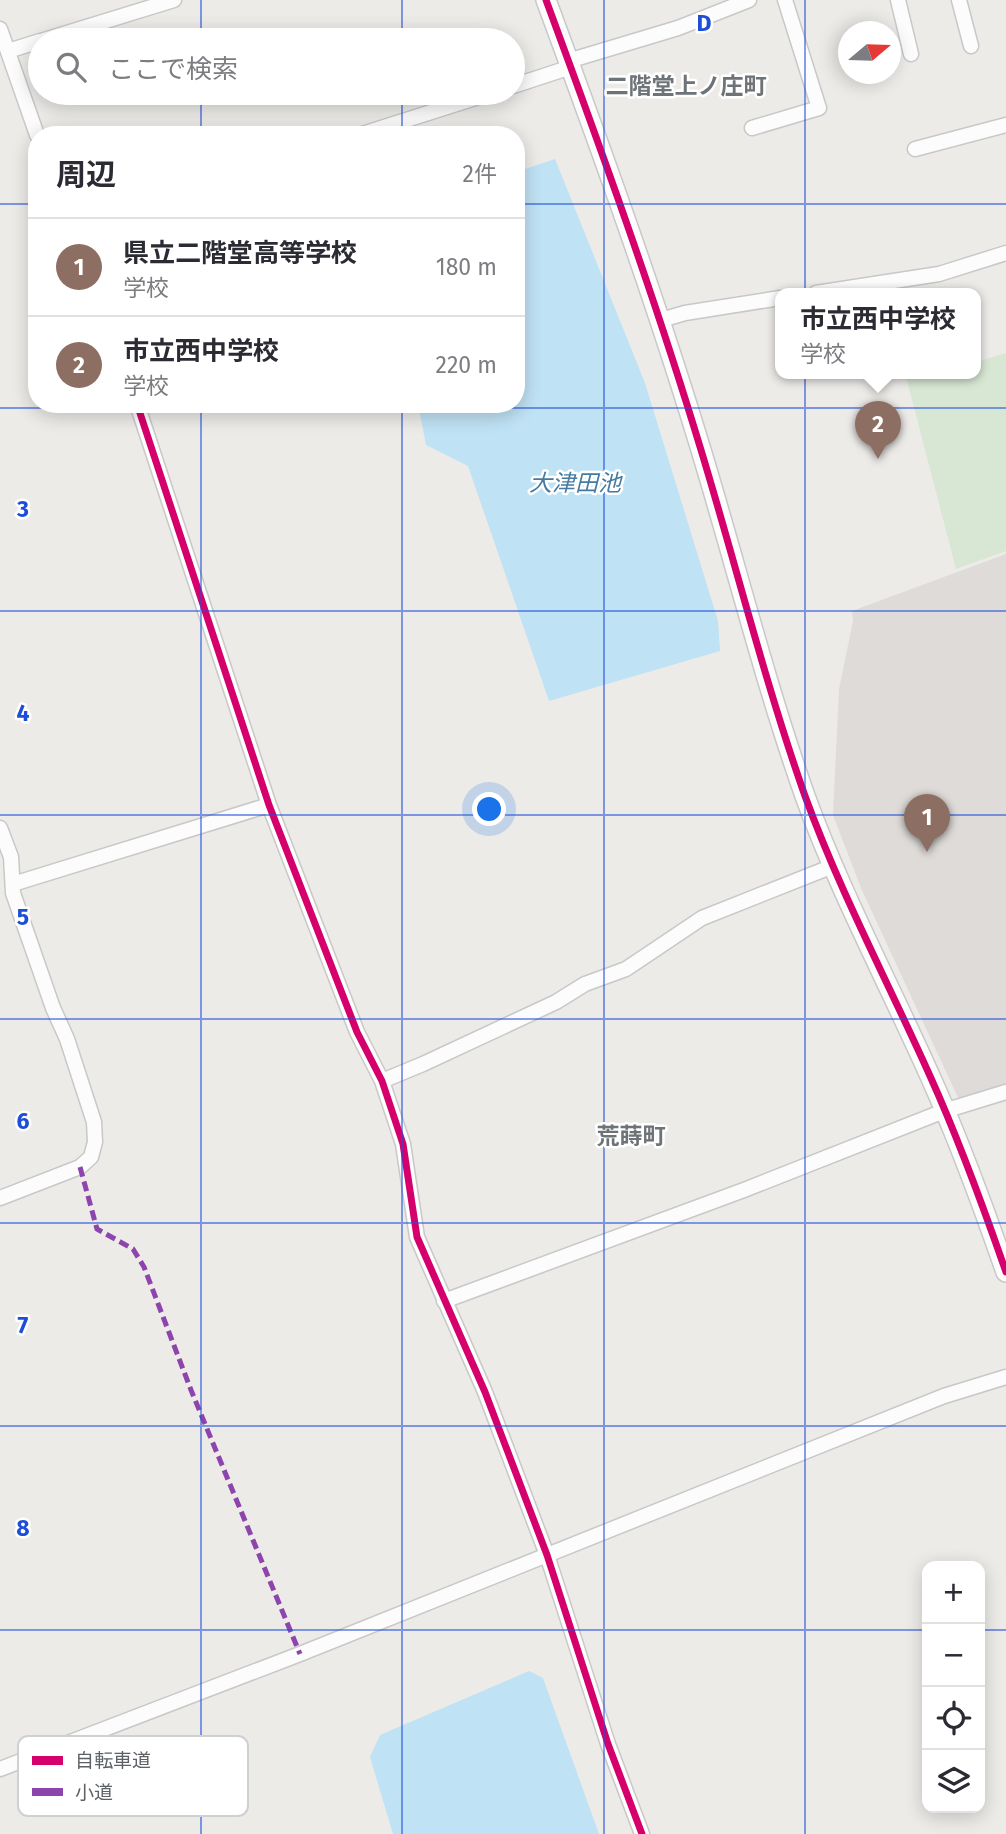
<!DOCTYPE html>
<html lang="ja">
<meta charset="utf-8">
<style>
:root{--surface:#fff;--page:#f7f7f7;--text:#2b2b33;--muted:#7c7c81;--line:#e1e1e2;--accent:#111827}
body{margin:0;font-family:"Fira Sans","Noto Sans JP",sans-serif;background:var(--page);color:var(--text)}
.controls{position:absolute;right:21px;bottom:21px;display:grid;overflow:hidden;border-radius:14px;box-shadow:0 4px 18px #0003}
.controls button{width:63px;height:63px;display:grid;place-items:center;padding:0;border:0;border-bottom:2px solid var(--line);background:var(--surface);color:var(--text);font:35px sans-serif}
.compass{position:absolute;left:838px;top:21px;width:63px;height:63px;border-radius:50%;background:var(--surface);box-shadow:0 4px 18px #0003;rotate:71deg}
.you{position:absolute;left:490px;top:810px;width:24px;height:24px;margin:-18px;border:5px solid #fff;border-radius:50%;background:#1a73e8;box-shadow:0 0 0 10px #1a73e833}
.badge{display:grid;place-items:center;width:46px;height:46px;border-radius:50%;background:var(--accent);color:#fff;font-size:23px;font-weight:700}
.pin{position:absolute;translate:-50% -58px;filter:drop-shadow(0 2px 4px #0008)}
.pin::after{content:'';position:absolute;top:37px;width:24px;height:21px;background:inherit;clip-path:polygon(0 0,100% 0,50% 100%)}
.popup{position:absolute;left:775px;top:288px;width:206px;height:91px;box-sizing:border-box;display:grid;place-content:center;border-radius:14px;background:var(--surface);filter:drop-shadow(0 2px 5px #0005);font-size:23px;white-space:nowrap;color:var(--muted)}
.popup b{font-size:26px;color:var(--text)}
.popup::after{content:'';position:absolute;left:50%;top:100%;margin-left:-14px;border:14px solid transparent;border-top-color:var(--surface)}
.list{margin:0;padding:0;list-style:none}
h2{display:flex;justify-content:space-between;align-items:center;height:91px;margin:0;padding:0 28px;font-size:30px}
h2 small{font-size:23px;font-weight:400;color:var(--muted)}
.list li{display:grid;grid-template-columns:46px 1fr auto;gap:21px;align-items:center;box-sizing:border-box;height:98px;padding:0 28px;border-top:2px solid var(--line)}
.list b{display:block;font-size:26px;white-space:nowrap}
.list p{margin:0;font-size:23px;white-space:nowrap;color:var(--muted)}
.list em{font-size:23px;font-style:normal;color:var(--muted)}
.icon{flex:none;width:38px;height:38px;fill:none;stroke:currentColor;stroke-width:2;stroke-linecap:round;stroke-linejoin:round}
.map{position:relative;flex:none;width:1006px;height:1834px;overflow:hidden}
.search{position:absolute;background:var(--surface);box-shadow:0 4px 18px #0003;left:28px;top:28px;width:497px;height:77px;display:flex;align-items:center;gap:18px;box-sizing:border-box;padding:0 24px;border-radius:38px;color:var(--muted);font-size:26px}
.panel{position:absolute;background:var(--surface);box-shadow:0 4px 18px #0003;left:28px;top:126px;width:497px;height:287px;border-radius:28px}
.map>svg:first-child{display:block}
.education{fill:#dedbd8}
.green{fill:#d8e7d4}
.water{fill:#bfe2f4}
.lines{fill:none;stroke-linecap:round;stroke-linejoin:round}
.street-casing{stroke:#c9c8c8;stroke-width:17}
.secondary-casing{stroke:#c8c8c8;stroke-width:22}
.street{stroke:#fcfcfc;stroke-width:14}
.secondary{stroke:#fcfcfc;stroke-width:19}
.quiet{stroke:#8e44ad;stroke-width:5;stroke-dasharray:10 5;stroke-linecap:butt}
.cycleway-casing{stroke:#fff;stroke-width:11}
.cycleway{stroke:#d6006c;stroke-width:7}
.grid{fill:none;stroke:#1d4ed8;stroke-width:2;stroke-opacity:0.55}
.labels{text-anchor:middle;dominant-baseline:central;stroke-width:5;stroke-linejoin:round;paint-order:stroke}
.neighbourhood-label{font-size:23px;font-weight:bold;fill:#6e7377;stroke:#fff}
.water-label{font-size:23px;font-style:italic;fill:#457ba2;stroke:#fff}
.key{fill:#fff;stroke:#ced0d1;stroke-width:2}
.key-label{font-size:19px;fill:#5d6165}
.grid-label{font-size:23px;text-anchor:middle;font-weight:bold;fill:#1d4ed8;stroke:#fff;stroke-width:5;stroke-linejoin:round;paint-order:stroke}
</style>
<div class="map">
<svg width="1006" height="1834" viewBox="0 0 1006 1834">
<rect width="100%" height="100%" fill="#edebe8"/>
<!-- education -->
<path class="education" d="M1006,554V1087L960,1102L861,888L833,815L839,689L853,621L852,611Z"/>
<!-- green -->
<path class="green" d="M1006,353V551L956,569L905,373H976V362Z"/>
<!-- water -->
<path class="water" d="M555,159L645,383L718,621L720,651L549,701L468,466L426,445L418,404H516V172Z
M529,1671L543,1678L599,1834H393L370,1757L380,1735Z"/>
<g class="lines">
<defs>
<path id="street" d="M898,0L911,54
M959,0L971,46
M0,29L37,135
M44,40L174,0
M8,51L40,41
M568,61L678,28L749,0
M513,86L571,67
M752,128L819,108L785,0
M359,135L491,93
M915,149L1006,125
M816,293L939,274L1006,253
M661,320L685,313L780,298
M137,404L269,805L357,1032L382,1081L403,1144L417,1237L485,1392L547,1555L608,1744L642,1834
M0,828L11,857L13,893L53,1008L67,1039L94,1122L95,1142L91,1157L80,1167L0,1198
M13,884L269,805
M382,1081L423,1064L556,1002L585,984L626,969L702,918L833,866
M444,1301L744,1190L944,1111L1006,1092
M0,1769L300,1654L944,1396L1006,1377"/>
<path id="secondary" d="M546,0C601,149 655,298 701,450C736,565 765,683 805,796C840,892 888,982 930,1076C959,1140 983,1206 1006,1272"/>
</defs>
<!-- street casing -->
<use href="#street" class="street-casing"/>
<!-- secondary casing -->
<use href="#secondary" class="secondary-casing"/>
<!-- street -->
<use href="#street" class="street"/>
<!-- secondary -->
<use href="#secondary" class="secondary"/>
<!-- quiet -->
<path class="quiet" d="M80,1167L97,1229L133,1249L144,1267L191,1390L300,1654"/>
<defs>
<path id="cycleway" d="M546,0C601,149 655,298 701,450C736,565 765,683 805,796C840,892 888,982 930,1076C959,1140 983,1206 1006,1272
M137,404L269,805L357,1032L382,1081L403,1144L417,1237L485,1392L547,1555L608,1744L642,1834"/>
</defs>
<!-- cycleway casing -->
<use href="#cycleway" class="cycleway-casing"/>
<!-- cycleway -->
<use href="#cycleway" class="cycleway"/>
</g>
<!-- grid -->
<path class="grid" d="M201,0V40M402,0V40M604,0V1834M805,0V1834M201,93V135M402,93V135M0,204H37M516,204H1006M201,404V1834M402,404V1834M0,408H1006M0,611H1006M0,815H1006M0,1019H1006M0,1223H1006M0,1426H1006M0,1630H927M980,1630H1006"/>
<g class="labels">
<!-- neighbourhood labels -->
<g class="neighbourhood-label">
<text x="686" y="86">二階堂上ノ庄町</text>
<text x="631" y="1136">荒蒔町</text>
</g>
<!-- water labels -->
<g class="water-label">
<text x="575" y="483">大津田池</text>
</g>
</g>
<!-- legend -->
<rect x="18" y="1736" width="230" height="80" rx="10" class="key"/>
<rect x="32" y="1756" width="31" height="9" fill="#d6006c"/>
<rect x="32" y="1788" width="31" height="8" fill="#8e44ad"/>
<g class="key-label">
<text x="75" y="1767">自転車道</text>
<text x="75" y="1799">小道</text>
</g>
<g class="grid-label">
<text x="704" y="31">D</text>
<text x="23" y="517">3</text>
<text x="23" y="721">4</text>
<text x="23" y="925">5</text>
<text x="23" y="1129">6</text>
<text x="23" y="1333">7</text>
<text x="23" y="1536">8</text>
</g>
</svg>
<div class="controls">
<button>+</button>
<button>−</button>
<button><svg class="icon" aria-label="locate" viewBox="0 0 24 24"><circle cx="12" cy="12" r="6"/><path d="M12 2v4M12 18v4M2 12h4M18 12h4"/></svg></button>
<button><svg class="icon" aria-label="layers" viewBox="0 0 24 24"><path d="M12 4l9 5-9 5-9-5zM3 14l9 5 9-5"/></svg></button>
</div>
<svg class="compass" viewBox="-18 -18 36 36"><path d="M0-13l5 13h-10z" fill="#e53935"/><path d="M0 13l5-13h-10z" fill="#7c7c81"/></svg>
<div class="you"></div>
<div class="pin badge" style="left:927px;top:852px;background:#8d6e63">1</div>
<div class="pin badge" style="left:878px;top:459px;background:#8d6e63">2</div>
<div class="popup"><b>市立西中学校</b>学校</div>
<div class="search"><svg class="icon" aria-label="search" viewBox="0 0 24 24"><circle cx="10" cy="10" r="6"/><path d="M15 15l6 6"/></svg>ここで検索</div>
<section class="panel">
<h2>周辺<small>2件</small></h2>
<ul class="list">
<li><span class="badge" style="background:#8d6e63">1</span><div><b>県立二階堂高等学校</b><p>学校</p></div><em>180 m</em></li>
<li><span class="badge" style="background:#8d6e63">2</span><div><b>市立西中学校</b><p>学校</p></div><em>220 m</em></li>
</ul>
</section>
</div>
